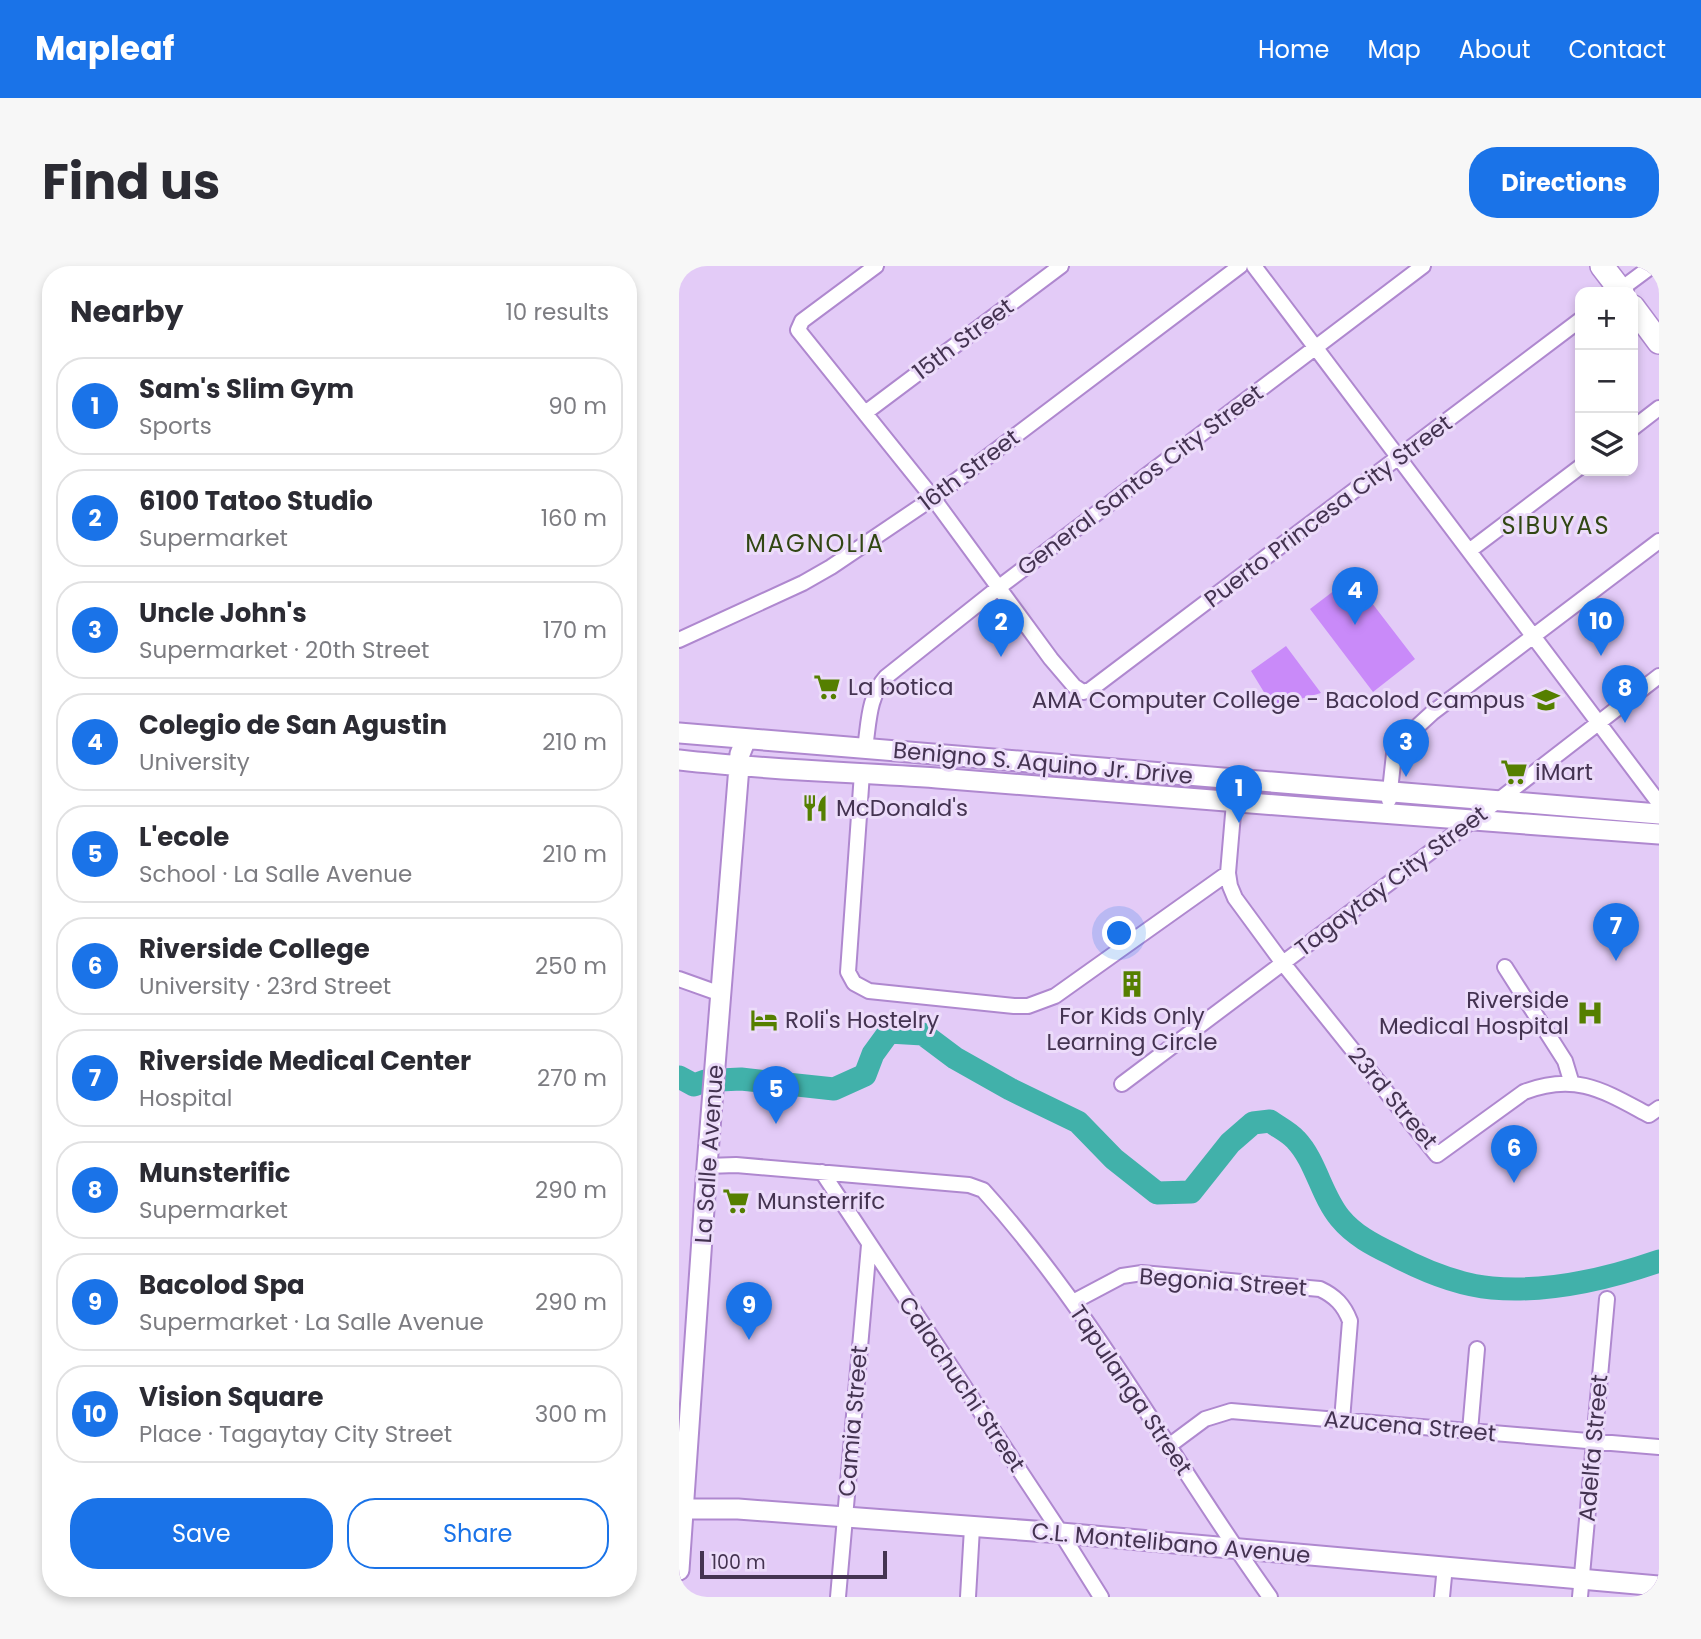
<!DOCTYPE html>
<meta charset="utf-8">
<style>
:root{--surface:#fff;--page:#f7f7f7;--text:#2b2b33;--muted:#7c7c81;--line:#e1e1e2;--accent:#1a73e8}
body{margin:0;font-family:Poppins,sans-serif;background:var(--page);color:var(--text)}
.controls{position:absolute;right:21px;top:21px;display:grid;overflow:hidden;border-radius:14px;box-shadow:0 4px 10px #0003}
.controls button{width:63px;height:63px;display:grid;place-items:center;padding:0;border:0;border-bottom:2px solid var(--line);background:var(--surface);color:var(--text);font:35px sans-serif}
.scale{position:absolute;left:21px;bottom:18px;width:187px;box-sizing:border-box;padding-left:7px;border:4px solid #443351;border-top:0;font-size:19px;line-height:24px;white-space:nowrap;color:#443351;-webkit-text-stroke:5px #ecdcfa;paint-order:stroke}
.you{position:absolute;left:441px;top:668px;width:24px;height:24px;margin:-18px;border:5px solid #fff;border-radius:50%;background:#1a73e8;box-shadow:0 0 0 10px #1a73e833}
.badge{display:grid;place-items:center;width:46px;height:46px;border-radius:50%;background:var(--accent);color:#fff;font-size:23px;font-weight:700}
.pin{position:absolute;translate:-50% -58px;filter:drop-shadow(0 2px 4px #0008)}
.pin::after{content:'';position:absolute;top:37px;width:24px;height:21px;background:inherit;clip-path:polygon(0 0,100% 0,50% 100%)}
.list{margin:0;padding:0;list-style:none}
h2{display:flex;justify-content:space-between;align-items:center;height:91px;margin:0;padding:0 28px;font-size:30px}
h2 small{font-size:23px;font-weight:400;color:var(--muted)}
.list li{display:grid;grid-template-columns:46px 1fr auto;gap:21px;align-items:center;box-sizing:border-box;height:98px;margin:0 14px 14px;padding:0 14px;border:2px solid var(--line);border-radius:28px}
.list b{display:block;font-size:26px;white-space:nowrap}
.list p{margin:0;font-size:23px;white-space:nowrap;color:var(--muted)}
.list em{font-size:23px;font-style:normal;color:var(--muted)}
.actions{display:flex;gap:14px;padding:21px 28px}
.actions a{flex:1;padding:16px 0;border:2px solid var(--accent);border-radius:28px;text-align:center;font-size:24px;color:var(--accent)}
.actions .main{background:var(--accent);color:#fff}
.icon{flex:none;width:38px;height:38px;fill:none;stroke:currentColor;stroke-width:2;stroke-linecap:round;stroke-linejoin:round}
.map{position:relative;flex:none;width:980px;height:1331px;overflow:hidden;border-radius:28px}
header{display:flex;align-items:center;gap:42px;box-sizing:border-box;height:98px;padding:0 35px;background:var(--accent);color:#fff}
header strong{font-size:33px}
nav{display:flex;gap:38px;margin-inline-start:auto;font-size:24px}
.intro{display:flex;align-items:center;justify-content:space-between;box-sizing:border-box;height:168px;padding:0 42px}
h1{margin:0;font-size:49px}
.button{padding:18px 32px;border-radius:28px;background:var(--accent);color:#fff;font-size:24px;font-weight:700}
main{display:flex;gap:42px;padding:0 42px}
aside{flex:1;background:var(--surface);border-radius:28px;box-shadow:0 4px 10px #0003}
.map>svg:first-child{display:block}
.green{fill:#c98af9}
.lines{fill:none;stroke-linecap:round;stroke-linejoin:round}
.river{stroke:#41b1aa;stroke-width:23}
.street-casing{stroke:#af88cf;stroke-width:18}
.secondary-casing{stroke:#af88cf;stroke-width:23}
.primary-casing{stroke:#af88cf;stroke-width:26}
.street{stroke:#fff;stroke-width:14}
.secondary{stroke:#fff;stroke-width:19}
.primary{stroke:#fff;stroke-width:23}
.labels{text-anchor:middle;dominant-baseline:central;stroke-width:6;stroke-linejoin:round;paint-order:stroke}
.street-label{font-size:23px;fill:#443351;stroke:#ecdcfa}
.poi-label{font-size:23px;fill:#443351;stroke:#ecdcfa;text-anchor:start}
.neighbourhood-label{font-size:24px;letter-spacing:2px;fill:#314613;stroke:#ecdcfa}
</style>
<header>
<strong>Mapleaf</strong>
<nav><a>Home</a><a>Map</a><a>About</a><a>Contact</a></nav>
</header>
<div class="intro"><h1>Find us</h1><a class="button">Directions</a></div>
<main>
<aside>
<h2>Nearby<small>10 results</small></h2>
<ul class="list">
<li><span class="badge">1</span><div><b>Sam's Slim Gym</b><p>Sports</p></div><em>90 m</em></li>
<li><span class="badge">2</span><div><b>6100 Tatoo Studio</b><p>Supermarket</p></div><em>160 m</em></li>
<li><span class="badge">3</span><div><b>Uncle John's</b><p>Supermarket · 20th Street</p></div><em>170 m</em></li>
<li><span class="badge">4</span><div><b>Colegio de San Agustin</b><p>University</p></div><em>210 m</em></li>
<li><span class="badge">5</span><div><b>L'ecole</b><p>School · La Salle Avenue</p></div><em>210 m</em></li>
<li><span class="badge">6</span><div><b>Riverside College</b><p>University · 23rd Street</p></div><em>250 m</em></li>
<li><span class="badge">7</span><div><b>Riverside Medical Center</b><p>Hospital</p></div><em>270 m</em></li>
<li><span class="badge">8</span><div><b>Munsterific</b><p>Supermarket</p></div><em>290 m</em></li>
<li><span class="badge">9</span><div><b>Bacolod Spa</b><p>Supermarket · La Salle Avenue</p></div><em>290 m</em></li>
<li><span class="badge">10</span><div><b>Vision Square</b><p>Place · Tagaytay City Street</p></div><em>300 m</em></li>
</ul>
<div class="actions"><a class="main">Save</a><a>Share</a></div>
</aside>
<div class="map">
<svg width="980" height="1331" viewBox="0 0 980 1331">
<rect width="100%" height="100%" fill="#e3cbf7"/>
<!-- green -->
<path class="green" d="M673,311L736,393L694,426L631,343Z
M607,380L642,427L594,441L572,405Z"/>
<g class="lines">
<!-- river -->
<path class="river" d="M0,811L15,819L26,815
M41,814L62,813L155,823L186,809L194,788L210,766L244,768L276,792L331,823L399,856L435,893L478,927L512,926L551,877L574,857L591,855C599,861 610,866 617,874C637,895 642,929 661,952C675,969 694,979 713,988C743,1004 779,1019 813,1022C869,1027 928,1013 980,995"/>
<defs>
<path id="street" d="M197,0L123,55L119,64L254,232L372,393L395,420L404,426L411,424L901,54
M575,0L980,537
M938,26L973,0
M186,147L382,0
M954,162L980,142
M790,285L901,201
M0,374L124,317L152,301L254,232L561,0
M186,482C190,457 189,431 207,411L319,322L744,0
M183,507L169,706L175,717L190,725L335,740H349L376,730L549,607
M557,513L549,607L551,620L556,632L603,696L758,889L845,826C897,806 925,825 970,849L980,842
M710,534L715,488L729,469L753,447L980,275
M826,701L886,795L893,818
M0,713L42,728
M443,818L794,554L980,410
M28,900L57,899L290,919L304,924C416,1048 494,1196 591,1331
M143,906L382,1267L422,1331
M394,1036L443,1010L463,1007L641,1023C656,1030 665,1039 671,1055L663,1154
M791,1165L798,1083
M491,1179L526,1153L552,1145L980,1181
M159,1331L190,979
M289,1331L293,1262
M763,1331L766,1300
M901,1331L928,1033"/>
<path id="secondary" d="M0,467L980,548
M0,494C86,504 172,506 258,512C499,531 739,551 980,568
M0,1243H59L382,1267L980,1320
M0,1304L28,900L61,488L67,473"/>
<path id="primary" d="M923,0L943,26
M954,41L980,76"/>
</defs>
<!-- street casing -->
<use href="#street" class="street-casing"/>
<!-- secondary casing -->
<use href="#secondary" class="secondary-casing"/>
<!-- primary casing -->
<use href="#primary" class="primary-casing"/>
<!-- street -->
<use href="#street" class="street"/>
<!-- secondary -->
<use href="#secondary" class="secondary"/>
<!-- primary -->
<use href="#primary" class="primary"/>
</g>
<!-- icons -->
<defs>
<symbol id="supermarket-bare" viewBox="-9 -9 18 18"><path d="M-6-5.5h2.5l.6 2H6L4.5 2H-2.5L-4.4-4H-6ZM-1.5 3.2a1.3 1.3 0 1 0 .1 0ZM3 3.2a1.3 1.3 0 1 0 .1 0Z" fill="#557f00" stroke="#ecdcfa" stroke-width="2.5" paint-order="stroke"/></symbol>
<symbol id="university-bare" viewBox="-9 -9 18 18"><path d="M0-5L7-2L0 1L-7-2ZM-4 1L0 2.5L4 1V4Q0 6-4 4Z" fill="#557f00" stroke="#ecdcfa" stroke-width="2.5" paint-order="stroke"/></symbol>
<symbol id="restaurant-bare" viewBox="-9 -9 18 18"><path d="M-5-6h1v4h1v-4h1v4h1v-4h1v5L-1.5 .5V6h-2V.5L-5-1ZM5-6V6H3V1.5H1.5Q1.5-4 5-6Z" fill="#557f00" stroke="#ecdcfa" stroke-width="2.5" paint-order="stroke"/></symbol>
<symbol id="building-bare" viewBox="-9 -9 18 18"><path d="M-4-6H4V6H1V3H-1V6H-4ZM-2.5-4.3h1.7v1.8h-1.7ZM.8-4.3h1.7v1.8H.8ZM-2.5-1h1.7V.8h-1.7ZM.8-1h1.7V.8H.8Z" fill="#557f00" stroke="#ecdcfa" stroke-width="2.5" paint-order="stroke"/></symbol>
<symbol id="hospital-bare" viewBox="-9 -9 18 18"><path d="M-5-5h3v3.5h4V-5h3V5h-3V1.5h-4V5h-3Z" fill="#557f00" stroke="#ecdcfa" stroke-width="2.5" paint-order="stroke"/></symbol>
<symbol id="hotel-bare" viewBox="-9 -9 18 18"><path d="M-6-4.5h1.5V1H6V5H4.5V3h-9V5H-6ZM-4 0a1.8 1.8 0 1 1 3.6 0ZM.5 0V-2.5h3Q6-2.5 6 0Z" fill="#557f00" stroke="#ecdcfa" stroke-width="2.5" paint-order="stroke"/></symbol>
</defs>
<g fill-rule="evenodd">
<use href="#supermarket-bare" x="129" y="402" width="38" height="38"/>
<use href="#university-bare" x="848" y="415" width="38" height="38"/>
<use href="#supermarket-bare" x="816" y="487" width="38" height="38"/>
<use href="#restaurant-bare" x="117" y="523" width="38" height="38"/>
<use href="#building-bare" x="434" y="699" width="38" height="38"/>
<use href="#hospital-bare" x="892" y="728" width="38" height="38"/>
<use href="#hotel-bare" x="66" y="735" width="38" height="38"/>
<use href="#supermarket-bare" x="38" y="916" width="38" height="38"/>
</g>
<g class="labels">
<!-- street labels -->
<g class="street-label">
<text transform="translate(284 73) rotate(-37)">15th Street</text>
<text transform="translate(290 204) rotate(-37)">16th Street</text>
<text transform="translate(461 214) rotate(-37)">General Santos City Street</text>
<text transform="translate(649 245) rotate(-37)">Puerto Princesa City Street</text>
<text transform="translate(364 497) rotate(5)">Benigno S. Aquino Jr. Drive</text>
<text transform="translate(712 615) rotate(-37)">Tagaytay City Street</text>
<text transform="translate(714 832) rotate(50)">23rd Street</text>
<text transform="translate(30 888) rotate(-86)">La Salle Avenue</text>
<text transform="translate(544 1016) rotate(4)">Begonia Street</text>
<text transform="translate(283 1118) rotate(56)">Calachuchi Street</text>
<text transform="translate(452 1124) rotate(56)">Tapulanga Street</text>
<text transform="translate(174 1155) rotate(-85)">Camia Street</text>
<text transform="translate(731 1160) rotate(5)">Azucena Street</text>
<text transform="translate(914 1182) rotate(-85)">Adelfa Street</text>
<text transform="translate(492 1277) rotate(5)">C.L. Montelibano Avenue</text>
</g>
<!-- poi labels -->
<g class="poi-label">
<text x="169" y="421">La botica</text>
<text x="846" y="434" text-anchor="end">AMA Computer College - Bacolod Campus</text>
<text x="856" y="506">iMart</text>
<text x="157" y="542">McDonald's</text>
<text x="890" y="734" text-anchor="end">Riverside<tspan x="890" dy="26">Medical Hospital</tspan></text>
<text x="453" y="750" text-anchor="middle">For Kids Only<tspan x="453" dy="26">Learning Circle</tspan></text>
<text x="106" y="754">Roli's Hostelry</text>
<text x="78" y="935">Munsterrifc</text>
</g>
<!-- neighbourhood labels -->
<g class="neighbourhood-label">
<text x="877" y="259">SIBUYAS</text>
<text x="136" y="277">MAGNOLIA</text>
</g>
</g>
</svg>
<div class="controls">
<button>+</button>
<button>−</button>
<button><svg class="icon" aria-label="layers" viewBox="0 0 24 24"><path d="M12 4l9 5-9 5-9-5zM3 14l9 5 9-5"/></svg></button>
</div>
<div class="scale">100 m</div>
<div class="you"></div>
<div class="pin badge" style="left:560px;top:557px">1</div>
<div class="pin badge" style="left:322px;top:391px">2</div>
<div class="pin badge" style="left:727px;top:511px">3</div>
<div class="pin badge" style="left:676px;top:359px">4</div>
<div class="pin badge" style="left:97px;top:858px">5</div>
<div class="pin badge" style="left:835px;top:917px">6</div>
<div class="pin badge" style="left:937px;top:695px">7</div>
<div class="pin badge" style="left:946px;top:457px">8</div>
<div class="pin badge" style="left:70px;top:1074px">9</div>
<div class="pin badge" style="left:922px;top:390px">10</div>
</div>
</main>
